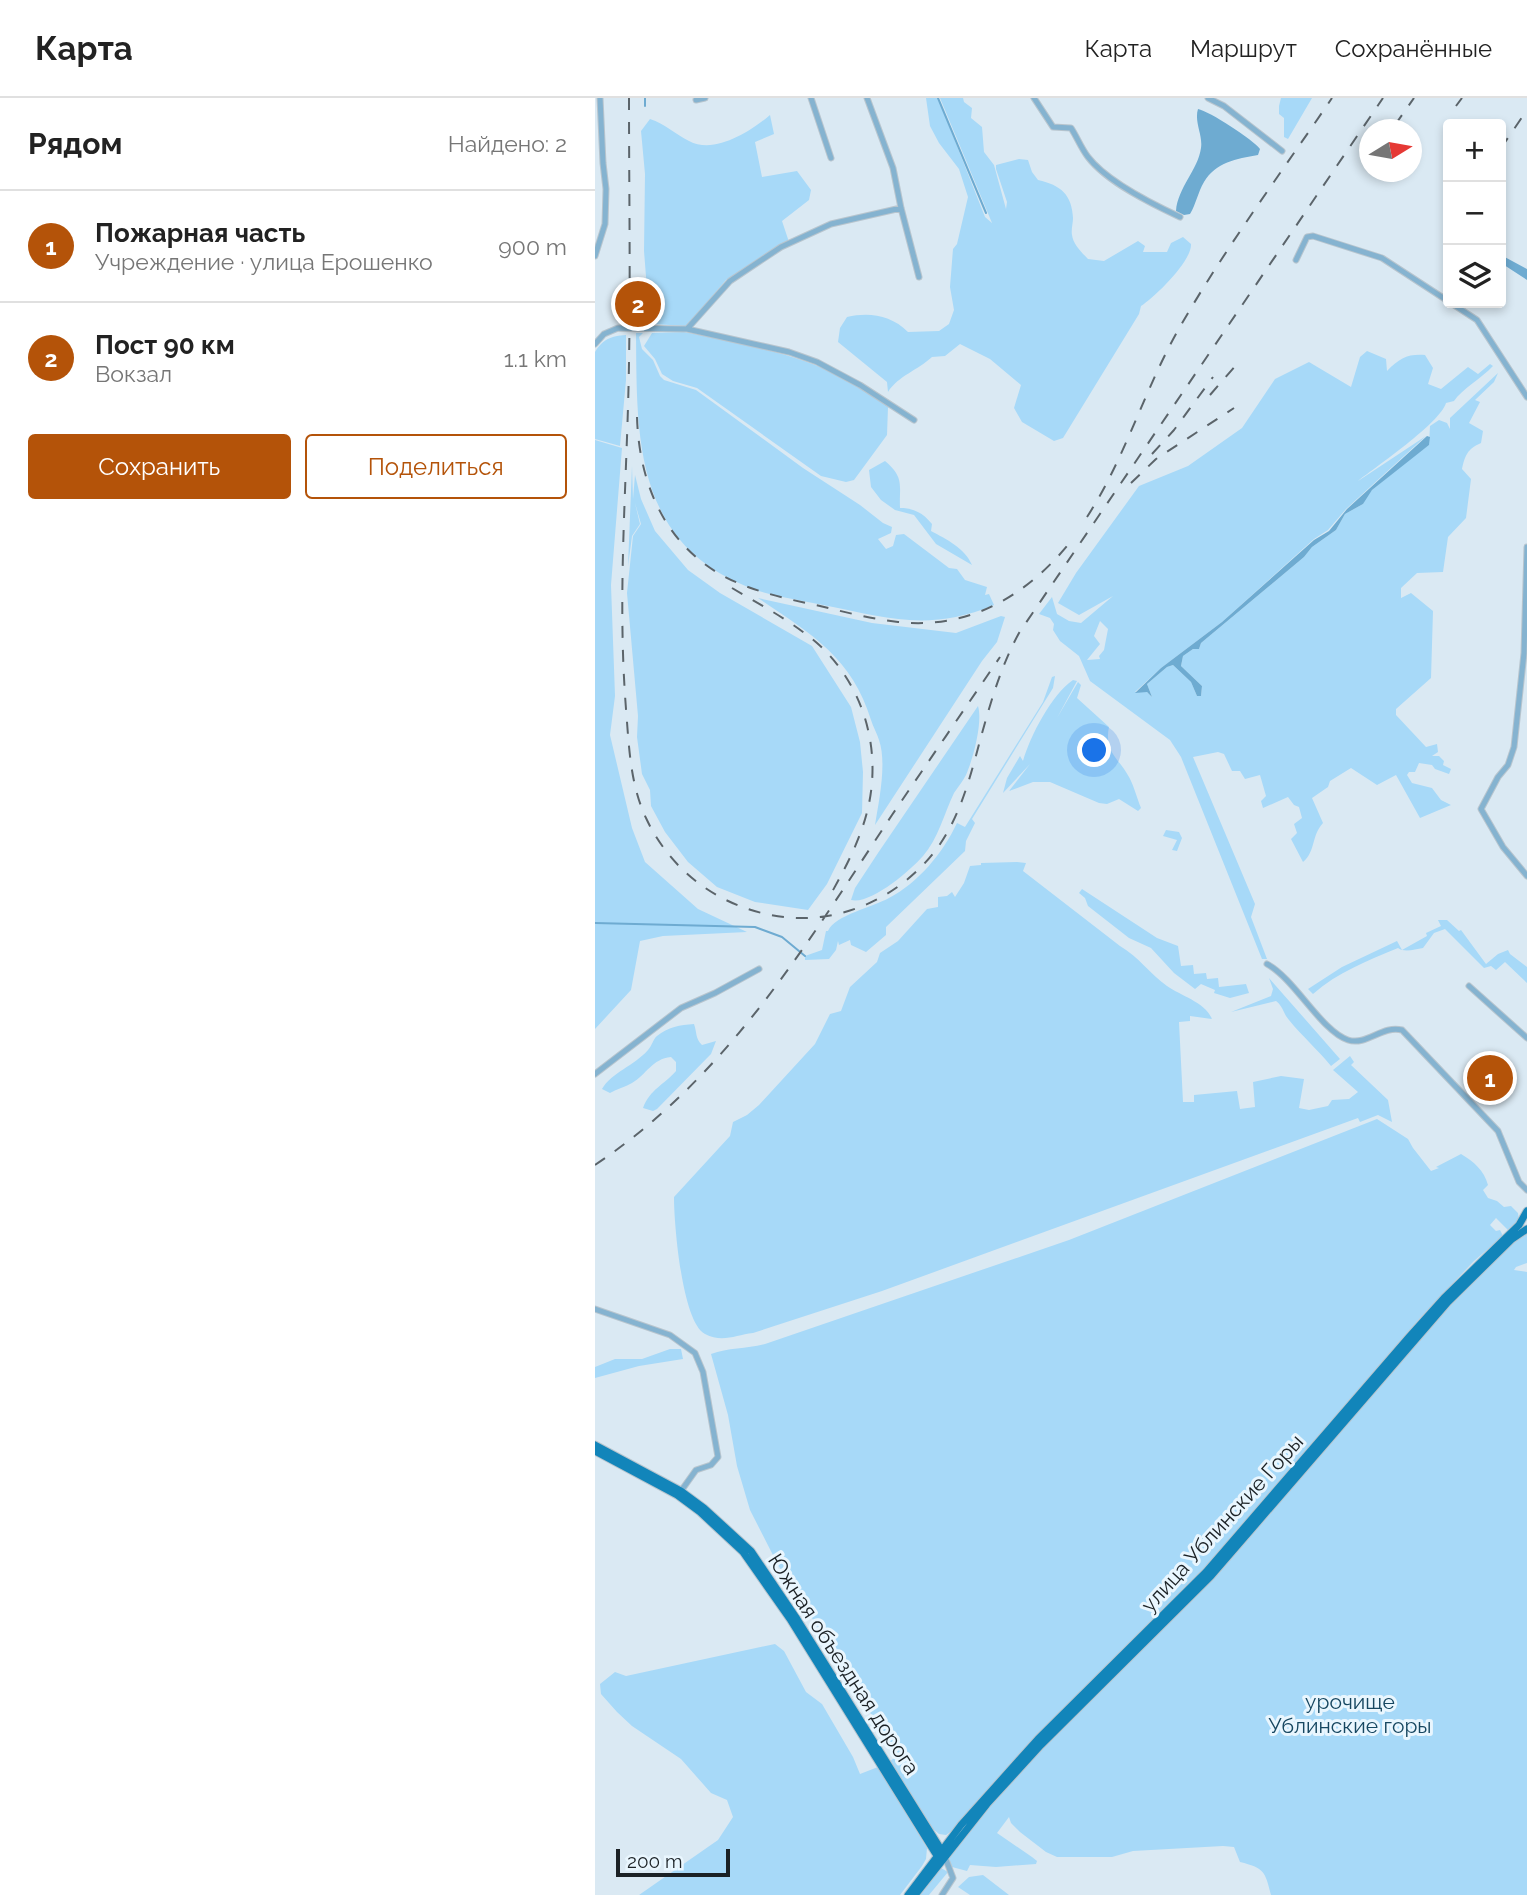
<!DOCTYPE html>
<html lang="ru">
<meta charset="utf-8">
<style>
:root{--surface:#fff;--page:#f2f2f2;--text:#222;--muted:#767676;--line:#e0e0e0;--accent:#b45309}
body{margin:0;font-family:Raleway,sans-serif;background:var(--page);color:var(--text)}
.controls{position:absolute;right:21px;top:21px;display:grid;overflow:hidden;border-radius:7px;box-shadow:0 4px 10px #0003}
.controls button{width:63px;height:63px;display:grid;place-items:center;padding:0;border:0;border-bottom:2px solid var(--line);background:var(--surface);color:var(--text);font:35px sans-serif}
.compass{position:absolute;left:764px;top:21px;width:63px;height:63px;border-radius:50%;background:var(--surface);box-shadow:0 4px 10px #0003;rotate:79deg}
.scale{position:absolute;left:21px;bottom:18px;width:114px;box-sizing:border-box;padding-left:7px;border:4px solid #1b2125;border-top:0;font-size:19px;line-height:24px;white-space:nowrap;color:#1b2125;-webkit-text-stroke:5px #e9f6fe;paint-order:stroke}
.you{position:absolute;left:500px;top:653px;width:24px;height:24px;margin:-18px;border:5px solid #fff;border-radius:50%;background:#1a73e8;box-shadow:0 0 0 10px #1a73e833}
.badge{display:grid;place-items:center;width:46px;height:46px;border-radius:50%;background:var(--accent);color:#fff;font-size:23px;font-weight:700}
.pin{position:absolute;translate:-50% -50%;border:4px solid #fff;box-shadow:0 2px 7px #0006}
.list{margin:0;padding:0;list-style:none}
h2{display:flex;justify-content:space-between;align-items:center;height:91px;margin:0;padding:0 28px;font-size:30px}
h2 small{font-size:23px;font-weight:400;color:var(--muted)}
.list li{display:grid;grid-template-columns:46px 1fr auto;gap:21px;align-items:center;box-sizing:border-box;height:112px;padding:0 28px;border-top:2px solid var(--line)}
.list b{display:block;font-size:26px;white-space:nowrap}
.list p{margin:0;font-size:23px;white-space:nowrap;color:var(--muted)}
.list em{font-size:23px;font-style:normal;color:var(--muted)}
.actions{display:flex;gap:14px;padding:21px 28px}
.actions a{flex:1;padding:16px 0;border:2px solid var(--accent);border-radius:7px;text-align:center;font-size:24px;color:var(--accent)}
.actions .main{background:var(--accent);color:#fff}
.icon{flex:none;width:38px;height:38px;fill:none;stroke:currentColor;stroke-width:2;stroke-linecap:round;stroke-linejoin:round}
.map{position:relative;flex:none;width:932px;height:1797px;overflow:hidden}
header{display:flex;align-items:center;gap:42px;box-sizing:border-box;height:98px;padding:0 35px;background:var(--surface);border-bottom:2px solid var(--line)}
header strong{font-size:33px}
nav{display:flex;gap:38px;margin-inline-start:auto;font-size:24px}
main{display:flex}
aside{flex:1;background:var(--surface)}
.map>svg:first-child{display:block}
.green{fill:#a7d9f8;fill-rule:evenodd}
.water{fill:#6eabd1}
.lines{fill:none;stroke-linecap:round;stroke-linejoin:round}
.stream{stroke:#6eabd1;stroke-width:2}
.minor-casing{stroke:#b8c5ce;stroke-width:7}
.major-casing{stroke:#b8c5ce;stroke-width:9}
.minor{stroke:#85b3d0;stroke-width:5}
.major{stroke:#1285ba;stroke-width:7}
.rail{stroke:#5b646a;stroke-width:2;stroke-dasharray:12 12;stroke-linecap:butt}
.labels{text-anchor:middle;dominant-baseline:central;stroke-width:6;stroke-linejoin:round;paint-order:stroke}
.street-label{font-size:21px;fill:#1b2125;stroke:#e9f6fe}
.park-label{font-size:21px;fill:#164761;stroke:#e9f6fe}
</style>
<header>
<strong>Карта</strong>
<nav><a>Карта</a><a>Маршрут</a><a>Сохранённые</a></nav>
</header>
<main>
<aside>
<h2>Рядом<small>Найдено: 2</small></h2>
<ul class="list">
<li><span class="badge">1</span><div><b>Пожарная часть</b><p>Учреждение · улица Ерошенко</p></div><em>900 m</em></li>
<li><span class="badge">2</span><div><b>Пост 90 км</b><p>Вокзал</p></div><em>1.1 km</em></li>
</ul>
<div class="actions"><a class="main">Сохранить</a><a>Поделиться</a></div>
</aside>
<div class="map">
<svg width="932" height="1797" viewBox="0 0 932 1797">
<rect width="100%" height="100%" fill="#dae9f3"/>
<!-- green -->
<path class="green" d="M331,0H343L390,119L397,125L345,0H368L369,4L377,10L376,20L387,29L389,54L399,67L411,111L412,104L401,71V67L424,61L433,62L437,74L443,82C466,87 477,97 478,120C478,125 476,132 477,137C478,146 487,155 493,161L509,163L543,143L550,148L548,154H572L576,145L588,139L596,146C597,163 560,199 546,208L544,216L468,340L459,343L427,324L419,310L426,287L395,261L365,246L350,258L337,259C323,272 303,278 293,294L292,284L243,244L245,230L252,219C274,214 296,217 313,234L344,233L354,226L359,212L355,189L358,151L362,146L373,99L364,71L344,45L335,28Z
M686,0H717L693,41L689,39V20L684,16V8Z
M175,17L179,36L160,44L167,79L202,73L216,92L214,102L187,123L194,144L131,182L92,228L58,226V206L52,191L49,153L50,76L46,33L55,21C70,26 80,36 94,43C120,57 156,33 175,17Z
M89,234C160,249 236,260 293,309L292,337L259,382L251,384L226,378L102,290L78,283L67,276L60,261L49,248L57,235Z
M41,235H48L44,239L47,251L58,262L65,278L69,282L101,292L208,370L265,407L288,425L297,429L296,435L283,441L291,451L298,448L301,437L309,436L354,470L362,471L370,482L392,489L390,497L394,496L399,507C334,534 293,520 228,507C201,501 171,498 146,486C38,439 42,334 41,235Z
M31,237V282L25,348L0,341V254C8,241 16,238 31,237Z
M772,253L791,261L792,273C805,260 812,256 830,257L838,270L833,286L846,291L873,269L883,276L895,266L898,268C887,280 867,291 859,303L851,305C845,325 782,368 763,383L831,338L751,411L733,432L719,441L627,524L566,570L540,594H552L557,599L552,586L572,569L578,567L596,584L602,598H606L607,588L586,568L588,558L598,551H604L606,545L709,459L717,449L741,432L750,416L768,406L771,397L777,392L812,363L834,347L835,328L844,322L852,325L855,331V320L903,275L899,284L880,302L885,304L874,325L888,333L886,345C872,351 870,358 867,371L876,381L871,420L853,439L848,474L822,475L806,490V500L816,495L838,513L836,580L801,611V617L831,649L842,646L843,654L837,658H844L849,663L848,667L856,671L854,676L840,671L837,667L824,665L820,674H814L812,677L817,685L837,690L846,702L856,707L825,720L801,677L782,687L756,670L735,683L733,689L717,700L728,725C716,738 721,753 708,764L696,741L702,735L699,726L707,720L704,709L699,707L693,699L668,710L666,703L671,698L665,677L650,681L645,673H637L629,656L623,654L598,659L660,806L656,819L672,861H667L586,659L575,642L495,583L484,558L465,543L458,532L459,526L455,520L444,516L457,499L462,516L474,523L486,525L518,498L484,517L463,505L481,475L544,388L593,368L647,330L680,281L714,264L756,289L765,259ZM505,523L513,531L509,552L504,558L505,561L492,562L505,546L499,538Z
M0,342L27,350L16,487L20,598L15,637L37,730L50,764L103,811L152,834L68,838L45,843L36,892L0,931Z
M290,363C310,380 304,387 305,410C319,410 328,415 337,426L336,433C351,441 370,450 377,467L341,446L319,417L300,412L286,402L276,389L274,372Z
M37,368L38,401L40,377L46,401L60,433L93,472L125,495L217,548L256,609L265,644L268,674L267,715L232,786L213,812L160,804L122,789L93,764L70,734L56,708L55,692L47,676L42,639L43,618L32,495L38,438L46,426L40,405L45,426L37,438L33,468Z
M163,500L277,525L361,535L406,518L410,519L402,544L387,563L280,727C284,703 292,665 284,642C282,635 278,629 276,622C257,559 215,535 163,500Z
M460,578L458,590L377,721L380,725L371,743L370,753L291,829V837L271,854L256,847L255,842L244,847L243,843L241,852L234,861L210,862V858L227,852L231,833H233C240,817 278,809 294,800C323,785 348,755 362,725L370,729L448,604L457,579Z
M478,582L482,583L462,620L483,584L486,587L482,600L514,629C509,654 523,659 534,679C539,688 542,700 546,710L543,713L524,701L512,706L504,705L455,684H438L414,693L435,666L408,695L412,680L425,658L428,663C435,638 457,596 478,582Z
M383,608C388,624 378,661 371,677C368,683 363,689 359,695C349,716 343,741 328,758C315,773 275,807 256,802L260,790L283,755Z
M571,732L584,734L587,740L582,753L577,752L582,742L568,738Z
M422,764L431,765L428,773L525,848C544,859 555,876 572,888C586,898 610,904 617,921L595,918V923L584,924L588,1004H599V997L642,993L645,1011L660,1009L658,984L686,978L709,981L704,1010L714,1012L733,1008L737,1002L754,1001L763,994L738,972L755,958L759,964L756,967L793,1002L797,1024L783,1017L765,1024L763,1020L287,1193L158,1235C141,1237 127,1245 110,1236C87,1224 79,1126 79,1099L135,1038L138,1024L152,1017L164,1007L220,946L235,916L246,913L255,889L282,864L285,855L303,843L332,811L343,809V799L352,798L357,794L360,799L369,785L375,768L386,767V765Z
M487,791L562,840L583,848L586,868L598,867L599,876L611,875L612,881L623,880L624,889L651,886L654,895L635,900L619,895L620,892L606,886L600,891L579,875L556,850L534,840L493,808L490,800L484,795Z
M843,822H852L864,833L866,832L891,866L903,856L913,852L915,856L932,869V885L910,864L901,872L896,868L889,870L850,831L839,835L828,850C820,851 810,855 803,850C772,863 743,874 718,896L713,891L747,869L802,843L807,852L832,838L831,835L846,828Z
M674,880L745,961L736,968C723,952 707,938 694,922C688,915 688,908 681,903L636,914L676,898L678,891Z
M99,926C102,934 100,940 107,947L121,943L116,956L62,1011L58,1013L48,1010C55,991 69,987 81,973V964L76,959C57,961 52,976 37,985C30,989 22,991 15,995L7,991C17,974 39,968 53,952C57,948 58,941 62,938C73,929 85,927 99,926Z
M782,1021L813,1041L818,1050L836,1073L844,1070L841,1069L866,1056C879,1064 889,1072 893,1087L888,1092L893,1100L902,1103L909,1109L916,1108L923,1115L924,1122L913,1132L901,1120L895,1127L901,1133L905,1132L908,1138L879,1163L825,1220L599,1482L437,1643L358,1732L351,1737L344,1736L337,1730L295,1663L301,1659L249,1570L183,1467L155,1412L142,1368L133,1317L116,1256C134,1249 154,1251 173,1245L474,1142Z
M932,1134V1165L921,1169L919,1172L932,1174V1797H676C670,1773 669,1770 645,1764L639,1749L628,1748L538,1753L517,1759H462L451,1754L425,1734L416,1725L414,1719L402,1735L437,1759L442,1763L441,1766L401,1769L375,1767L372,1773L357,1769L354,1764L355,1757L400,1702L451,1646L602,1498L849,1214L920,1141Z
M75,1251H86L88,1261L44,1268L0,1280V1269L20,1261H47Z
M180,1546L189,1553L211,1594L227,1606L258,1659L265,1676L283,1669L332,1750L331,1761L327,1768L305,1797H44L123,1742L138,1719L132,1702L116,1695L86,1661L37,1628L22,1614L6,1596L5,1586L20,1574L31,1578Z
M346,1770L353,1774L334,1797H325Z
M388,1777L414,1797H375L363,1789L374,1779Z"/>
<!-- water -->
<path class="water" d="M603,11C614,13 659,42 665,51L663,57C641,61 621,64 609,84C603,94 601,106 595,116L589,117L581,113C583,89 603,72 606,50C608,37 599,24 603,11Z
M906,157L932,171V182L906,165Z
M832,338L835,339L834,347L777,392L768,406L750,416L741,432L717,449L709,459L606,545L604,551H598L588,558L586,568L607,588L606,598H602L596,584L578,567L572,569L552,586L557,599L552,594L540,595L566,570L627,524L719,442L734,433L752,411Z"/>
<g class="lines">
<!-- stream -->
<path class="stream" d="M50,0V8
M343,0L391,115
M0,825L160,829L187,839L210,858"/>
<defs>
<path id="minor" d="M216,0L236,60
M272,0L298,70L306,110L324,179
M439,0L458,29L476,30C482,39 486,50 493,59C512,84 557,106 585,119
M613,0L629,8L687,53
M101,2L110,0
M0,158L10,126L11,91L8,65L5,0
M701,162L712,139L718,138L787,160L853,203
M856,205L882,222L932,299
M92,231L135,183L186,149L236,126L306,110
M0,246L9,236L23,230L92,231L194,254L222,264L265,287L319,322
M932,449L929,555L919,649L913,667L903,679L886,711L908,749L932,778
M672,866C700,881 726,933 753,942C772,948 787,927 807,932L903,1033L924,1084L932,1092
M874,888L932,940
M0,976L86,910L120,895L164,871
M0,1211L75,1237L100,1255L108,1274L123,1359L116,1367L101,1372L86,1393
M347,1797L358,1780L350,1759"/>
<path id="major" d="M0,1347L86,1393L109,1410L156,1453L202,1521L347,1753
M0,1353L82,1397L105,1414L148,1454L195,1521L344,1761
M313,1797L366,1727L443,1641L611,1474L814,1239L849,1200L924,1127L932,1113
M320,1797L392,1706L446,1647L616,1478L853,1204L917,1141L932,1131"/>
</defs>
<!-- minor casing -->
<use href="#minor" class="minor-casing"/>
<!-- major casing -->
<use href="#major" class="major-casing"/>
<!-- minor -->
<use href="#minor" class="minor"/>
<!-- major -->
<use href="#major" class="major"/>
<!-- rail -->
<path class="rail" d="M34,0C34,103 36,206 33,309C30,411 23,509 31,611C34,648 35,686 51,720C77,776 129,812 189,819C249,826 308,797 343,749C366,717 376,676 386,639C396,603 406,568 424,535L788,0
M861,8L867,0
M800,27L819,0
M906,50L932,12
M615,297L642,266
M42,319C44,390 74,456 143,485C169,496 197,502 225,508C250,514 276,521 303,524C375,532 433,497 477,442
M557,356L579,332L618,279
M536,385L561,361L639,310
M492,419C531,359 550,289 586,227C631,149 686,75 737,0
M137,490C166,507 196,523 222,545C268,586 287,650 273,710C266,740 252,767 237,794
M0,1067C133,978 211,847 297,717C333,664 369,612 405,559"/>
</g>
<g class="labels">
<!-- street labels -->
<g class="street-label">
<text transform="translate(627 1425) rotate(-48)">улица Ублинские Горы</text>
<text transform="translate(249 1566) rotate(57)">Южная объездная дорога</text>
</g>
<!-- park labels -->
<g class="park-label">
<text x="755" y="1603">урочище<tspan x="755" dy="24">Ублинские горы</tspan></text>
</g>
</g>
</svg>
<div class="controls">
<button>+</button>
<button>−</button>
<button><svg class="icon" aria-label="layers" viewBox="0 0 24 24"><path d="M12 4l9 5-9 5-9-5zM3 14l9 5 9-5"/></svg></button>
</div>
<svg class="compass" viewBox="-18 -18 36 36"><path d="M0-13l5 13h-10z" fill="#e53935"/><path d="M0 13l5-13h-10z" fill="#767676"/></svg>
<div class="scale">200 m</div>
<div class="you"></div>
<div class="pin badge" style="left:895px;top:980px">1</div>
<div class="pin badge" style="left:43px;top:206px">2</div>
</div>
</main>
